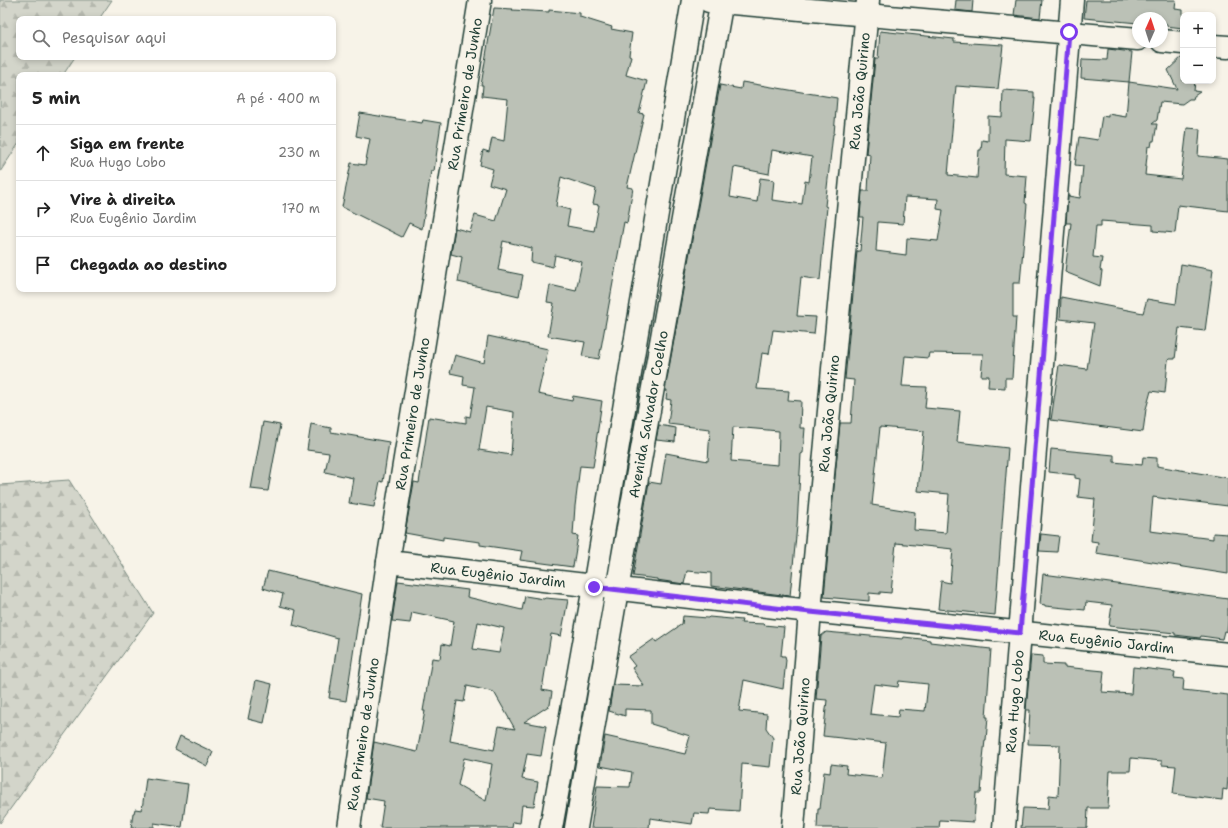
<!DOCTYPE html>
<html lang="pt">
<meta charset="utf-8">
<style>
:root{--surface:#fff;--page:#f2f2f2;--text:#222;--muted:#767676;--line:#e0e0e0}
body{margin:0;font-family:"Shantell Sans",sans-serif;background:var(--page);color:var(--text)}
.controls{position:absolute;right:12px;top:12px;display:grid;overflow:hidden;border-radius:8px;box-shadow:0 2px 6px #0003}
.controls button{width:36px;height:36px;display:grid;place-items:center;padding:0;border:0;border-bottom:1px solid var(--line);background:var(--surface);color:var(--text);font:20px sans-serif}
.compass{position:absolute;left:1132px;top:12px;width:36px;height:36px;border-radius:50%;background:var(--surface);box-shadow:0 2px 6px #0003;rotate:3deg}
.stop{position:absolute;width:12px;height:12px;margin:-9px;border:3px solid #7c3aed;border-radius:50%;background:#fff}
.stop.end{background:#7c3aed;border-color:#fff;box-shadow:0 1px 4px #0008}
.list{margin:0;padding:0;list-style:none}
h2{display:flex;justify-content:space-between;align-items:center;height:52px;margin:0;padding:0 16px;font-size:17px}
h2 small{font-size:13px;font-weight:400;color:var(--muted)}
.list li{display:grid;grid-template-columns:26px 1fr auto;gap:12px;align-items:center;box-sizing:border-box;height:56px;padding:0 16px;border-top:1px solid var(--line)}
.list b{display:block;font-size:15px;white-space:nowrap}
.list p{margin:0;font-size:13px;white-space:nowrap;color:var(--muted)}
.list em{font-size:13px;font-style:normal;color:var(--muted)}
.icon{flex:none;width:22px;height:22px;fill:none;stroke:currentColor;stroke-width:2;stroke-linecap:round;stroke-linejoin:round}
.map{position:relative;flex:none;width:1228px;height:828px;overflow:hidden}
.search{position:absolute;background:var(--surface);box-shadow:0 2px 6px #0003;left:16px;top:16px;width:320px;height:44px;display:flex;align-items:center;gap:10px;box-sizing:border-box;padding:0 14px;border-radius:8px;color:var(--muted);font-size:15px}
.panel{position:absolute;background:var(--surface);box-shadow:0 2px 6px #0003;left:16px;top:72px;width:320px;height:220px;border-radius:8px}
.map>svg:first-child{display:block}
.forest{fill:url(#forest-firs);stroke:#79897f}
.building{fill:#bbc1b6;stroke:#1f3d34;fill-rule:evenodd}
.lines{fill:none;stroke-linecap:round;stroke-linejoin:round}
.minor-casing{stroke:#1f3d34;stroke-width:25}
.minor{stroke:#f7f3e8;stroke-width:22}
.route{stroke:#7c3aed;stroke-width:5}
.labels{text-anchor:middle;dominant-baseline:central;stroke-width:3.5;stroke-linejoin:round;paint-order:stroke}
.street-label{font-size:14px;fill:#1f3d34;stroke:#f7f3e8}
</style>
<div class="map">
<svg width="1228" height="828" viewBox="0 0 1228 828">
<defs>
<pattern id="forest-firs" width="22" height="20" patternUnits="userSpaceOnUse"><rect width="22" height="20" fill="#d3d5ca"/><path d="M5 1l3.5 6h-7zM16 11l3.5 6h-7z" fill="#b5b8ae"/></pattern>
</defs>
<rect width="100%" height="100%" fill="#f7f3e8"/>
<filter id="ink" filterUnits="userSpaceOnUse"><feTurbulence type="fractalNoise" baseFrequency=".025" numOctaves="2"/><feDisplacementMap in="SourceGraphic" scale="8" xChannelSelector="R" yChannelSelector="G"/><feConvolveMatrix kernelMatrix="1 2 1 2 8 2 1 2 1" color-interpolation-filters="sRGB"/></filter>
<g filter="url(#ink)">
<!-- forest -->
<path class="forest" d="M0,0H112L99,19H19V57H75L63,75H19V143L0,172Z
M69,480L153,613L0,823V485Z"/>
<!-- building -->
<path class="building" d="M956,0H973L972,12L955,10Z
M1016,0H1042L1040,18L1014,15Z
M1086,0H1176L1175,9L1183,10V28L1166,26V23H1162V18H1138V23L1084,18Z
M494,8L513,9L512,10L549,12V10L580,13V17L612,27L611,29L632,33L629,55L631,56L626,75L647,81L639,113L644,114L627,187L633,188L627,223L624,222L599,359L582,356L585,342L548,336L554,303L547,302L550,285L576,291L582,262L555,255L553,267L531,262L532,248L503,241L498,270L523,275L519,296L502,292V291L494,290L458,282L462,257L451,254L455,228L470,232L475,215L496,221L506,189L489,184L493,169L480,165L483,150L489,152L492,138L504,141L508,99L482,96L483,85H481ZM561,177L596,189L593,204L599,205L594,231L567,226L570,210L556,206Z
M880,31L954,39V42L1003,45L998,89L956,86L948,175L977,178L979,150H981L982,140L988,141V116L1002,117L1003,90L1034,92V98H1035L1031,141L1005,139L1004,174L1027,176L1025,203L1027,204L1020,283H1013V317H1016L1012,378H1005V388L988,387L989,376H981L983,354L929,353L928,358L905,356L902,386L927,387L925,408L960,411L957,442L1008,448L995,615L938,609L941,581L950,583L953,549L896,543L891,593L880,592V594L869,593V601L824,597L840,423H851L854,380L845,379L857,251H860L863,217H860L862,191H868L870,154L866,153L875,59H878ZM905,197L938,199L937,209L943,210L938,241L907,238L906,255L876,251L878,222L903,224ZM880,427L924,431L918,491L949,494L946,533L914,530L915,512L872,505Z
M1108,49L1132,52L1129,82L1081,78L1082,59L1107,60Z
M1183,56V81H1195L1194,91L1200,92L1194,96L1193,99H1189L1182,104L1160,102L1157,120L1152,124H1157L1154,141H1152L1151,147L1148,146L1145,175L1181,179L1187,128L1200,129L1198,156L1228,159V211L1178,205L1175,233L1153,231V225L1101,221V226H1096L1093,257L1102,258L1100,270L1102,271L1100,286L1065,272L1071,223H1066L1068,196L1080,198L1083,166L1075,165L1079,137L1098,140L1102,116L1108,117V114L1126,117L1129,82L1177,89L1168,70Z
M742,82L837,98L834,134H833L825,206L827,207L820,280L801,277L797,316L816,317L814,334L773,330L769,354L762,353L757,389L789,391L788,400L801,401L800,428H805L803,453L801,454L797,526L790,596L711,586V573L687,571L684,584L657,580V579L633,576L649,482L661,484L666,453L708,461L710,429L668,424L671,400L666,399L667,390H665L720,85L741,89ZM772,150L812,157L809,182L805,181L802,204L772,200L774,180L760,178L757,202L730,197L734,167L769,174ZM733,427L779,431L778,465L731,461Z
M360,113L422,123L423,120L441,123L434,171H431L422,229L409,223L402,237L342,207L351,163L365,165L370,139L356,136Z
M1181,264L1213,270L1205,331L1179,328L1175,359H1169L1168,360L1165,393L1151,391L1146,409L1143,432L1051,420L1059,365L1087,369L1094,323L1060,319L1061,297L1143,313L1147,299L1176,304Z
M488,336L548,349L538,394L572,401L573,396L602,401L596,442H597L593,467L580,466L575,506L573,535L578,536L573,567L520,560L522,551L480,545V542L443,537V540L405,533L414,482L419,483L429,417L466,423V416L470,417L475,387L463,385L464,376L450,373L455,355L484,363ZM486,407L514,412L511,455L479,450Z
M263,422L280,425L268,491L251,489Z
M311,424L331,428V432L389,442L383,482L380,481L376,501H375L374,507L349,503L353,478L325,472L329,453L307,450Z
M659,425L676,428L675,442L656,440Z
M1051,449L1114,455V462L1142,465L1143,457L1157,458V466L1228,478V506L1180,500V501L1153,497L1150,531L1213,539V533L1228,534V574L1096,553L1098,542L1091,541L1095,499L1078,497L1080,479L1075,478V475L1049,472Z
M1041,534L1059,536L1057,552L1039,551Z
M268,571L362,594L346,701L329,698L338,638L293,625L296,610L280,606L283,594L263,588Z
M1043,574L1228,599V621L1227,632L1224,631L1222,639L1201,636L1200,638L1175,635V633L1109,626L1112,605L1086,602L1085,610L1045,606V605L1040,604Z
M398,581L468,590L467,597L522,610L525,596L544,599L545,598L568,600L561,636L551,634L542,690L552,692L550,705L524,722L546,726L541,756L527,754L522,779L538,782L534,806L522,805L520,823L513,822L512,828H380L384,801L366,798L374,742L417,752L425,711H423L432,658L440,659L442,644L450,646L454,621L412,612L410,623L392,621ZM478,622L504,628L499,653L473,649ZM467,686L494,692L515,729L499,726L494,750L450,741L457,701L464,702ZM464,758L492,764L486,801L458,785Z
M683,616L708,618L709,617L742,620L741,623L765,624L764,625L784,627L781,656H785L786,660L783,689L744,680L739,711L767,714L766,728L773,738L770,767L742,764L739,811L710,809L709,814L694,813L692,824L650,818L649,828H591L597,786L630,787L632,772L600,766L605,736L685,754L690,736L651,724V710L625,709V716L609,711L613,685L644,686L632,668L635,666L628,657L654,639L656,642L682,624Z
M826,632L903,639L904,637L930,640V642L991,649L986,717H988L986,740H985L982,768H983L981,793H976L974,822L940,820L939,828H817L818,809H820L824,772L830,773L831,764L847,766L846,774L882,778L886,743L823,736L827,700L816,699L821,636ZM899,681L928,684L925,711L899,709L898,717L870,714L874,684L898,687Z
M1031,655L1043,656V664L1064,665V667L1104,671L1102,692L1131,694L1133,667L1175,672L1174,678L1184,679L1183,690L1228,695V777L1227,790L1223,789L1222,800L1173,794L1176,766L1162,765V761L1131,758L1130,771H1110L1108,808H1088L1087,828H1021L1023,808L1048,809L1049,795L1058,796L1060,745L1028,744L1030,710H1026Z
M256,680L272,684L264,723L248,719Z
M180,736L213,752L207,766L175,749Z
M146,778L188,784L182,827L154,823V827H150V828H131L133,813H134L135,809L142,810Z"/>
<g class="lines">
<defs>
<g id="minor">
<path d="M709,1L1138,39"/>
<path d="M1162,41L1183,43"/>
<path d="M1213,46L1228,47"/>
<path id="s1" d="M388,562L810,611L1228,654"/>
<path id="s2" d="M349,828L388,562L480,0"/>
<path d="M551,828L594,587L693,0"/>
<path id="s3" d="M576,828L617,590L722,0"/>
<path id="s4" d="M793,828L810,611L868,0"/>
<path id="s5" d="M1004,828L1072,0"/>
</g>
</defs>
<!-- minor casing -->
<use href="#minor" class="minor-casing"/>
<!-- minor -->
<use href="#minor" class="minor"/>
</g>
</g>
<g class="lines" filter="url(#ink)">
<!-- route -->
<path class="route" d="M594,587L810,612L1020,633L1069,32"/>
</g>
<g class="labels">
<!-- street labels -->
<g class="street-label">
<text stroke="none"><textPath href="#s4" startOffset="740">Rua João Quirino</textPath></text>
<text stroke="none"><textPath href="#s2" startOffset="743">Rua Primeiro de Junho</textPath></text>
<text stroke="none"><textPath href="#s2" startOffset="419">Rua Primeiro de Junho</textPath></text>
<text stroke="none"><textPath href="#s3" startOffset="420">Avenida Salvador Coelho</textPath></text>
<text stroke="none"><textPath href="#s4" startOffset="416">Rua João Quirino</textPath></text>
<text stroke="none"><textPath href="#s1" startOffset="111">Rua Eugênio Jardim</textPath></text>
<text stroke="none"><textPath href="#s1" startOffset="723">Rua Eugênio Jardim</textPath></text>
<text stroke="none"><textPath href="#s5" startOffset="127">Rua Hugo Lobo</textPath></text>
<text stroke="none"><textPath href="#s2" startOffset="95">Rua Primeiro de Junho</textPath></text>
<text stroke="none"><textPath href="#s4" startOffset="92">Rua João Quirino</textPath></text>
</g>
</g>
</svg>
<div class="controls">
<button>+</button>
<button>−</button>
</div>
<svg class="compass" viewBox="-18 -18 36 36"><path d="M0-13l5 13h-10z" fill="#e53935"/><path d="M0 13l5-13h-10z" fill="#767676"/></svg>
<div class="stop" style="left:1069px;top:32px"></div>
<div class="stop end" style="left:594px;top:587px"></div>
<div class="search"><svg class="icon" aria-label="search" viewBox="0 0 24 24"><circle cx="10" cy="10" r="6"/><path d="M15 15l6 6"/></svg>Pesquisar aqui</div>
<section class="panel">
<h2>5 min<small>A pé · 400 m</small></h2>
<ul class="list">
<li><svg class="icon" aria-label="ahead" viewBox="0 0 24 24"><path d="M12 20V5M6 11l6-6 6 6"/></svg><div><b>Siga em frente</b><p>Rua Hugo Lobo</p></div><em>230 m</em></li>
<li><svg class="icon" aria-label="right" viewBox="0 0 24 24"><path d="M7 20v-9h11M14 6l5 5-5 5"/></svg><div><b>Vire à direita</b><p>Rua Eugênio Jardim</p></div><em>170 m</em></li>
<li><svg class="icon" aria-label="arrive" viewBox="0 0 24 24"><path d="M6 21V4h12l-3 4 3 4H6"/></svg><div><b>Chegada ao destino</b></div></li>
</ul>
</section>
</div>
